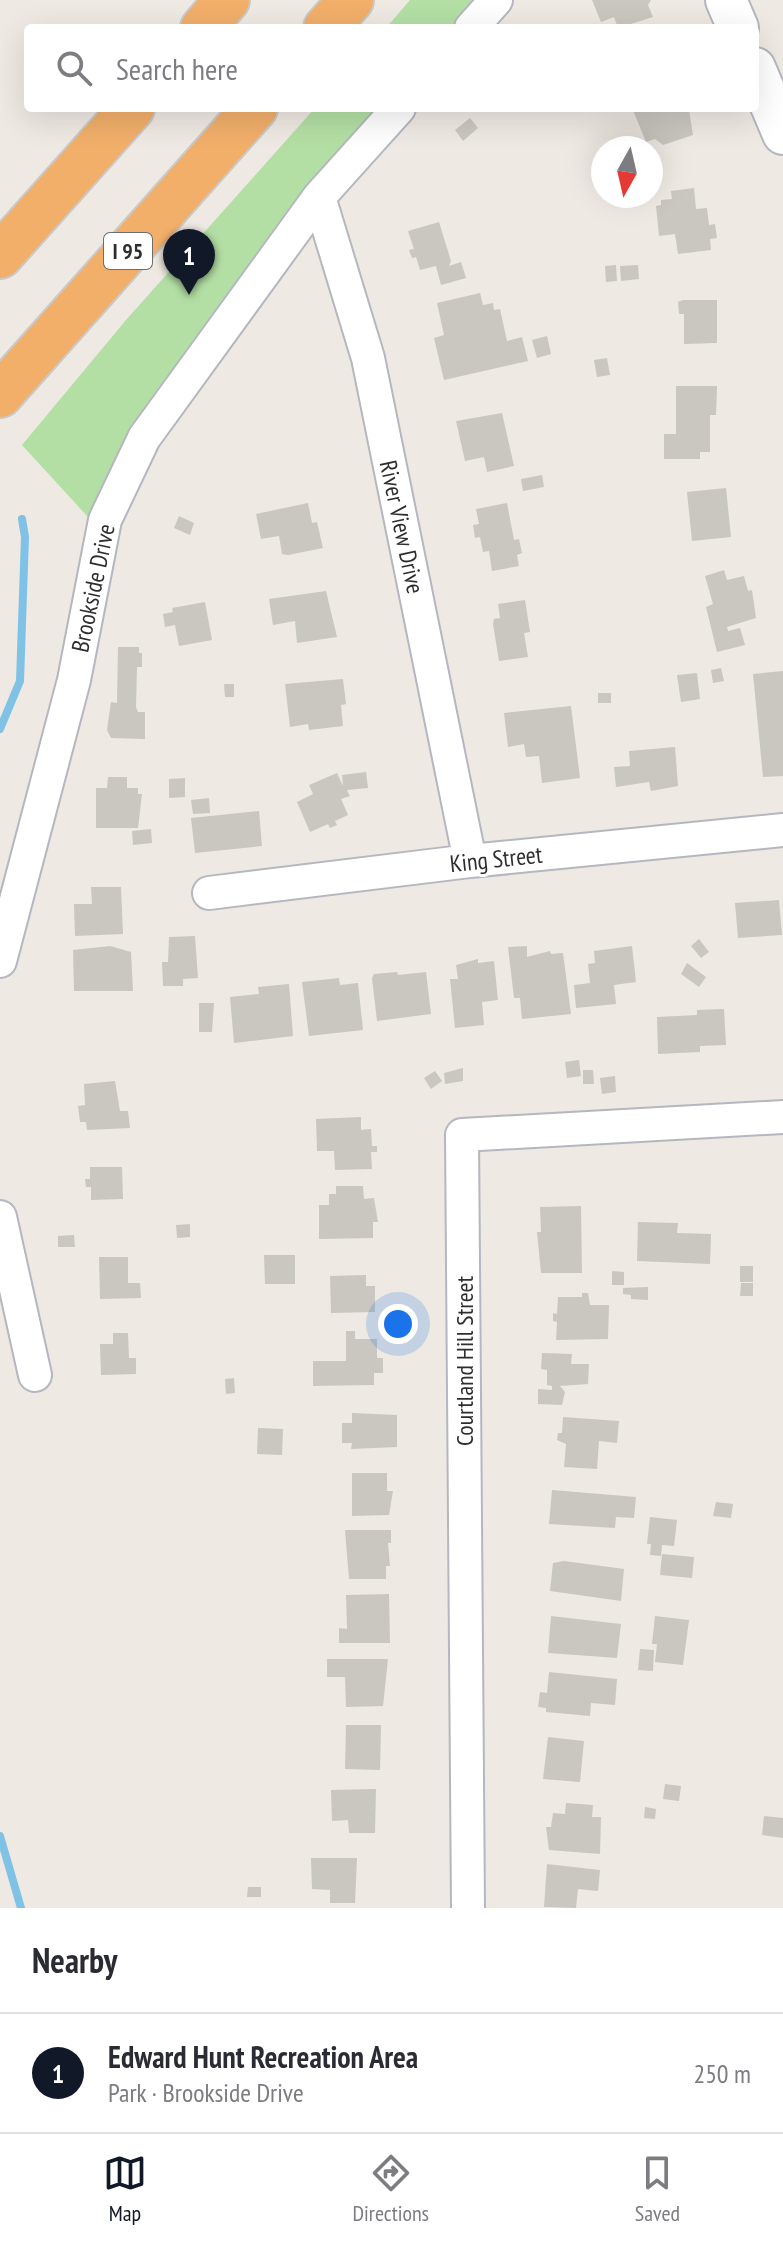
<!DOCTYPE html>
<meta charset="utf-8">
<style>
:root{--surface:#fff;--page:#f7f7f7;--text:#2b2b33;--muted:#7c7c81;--line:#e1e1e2;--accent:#111827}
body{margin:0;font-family:"PT Sans Narrow",sans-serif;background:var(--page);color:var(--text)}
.compass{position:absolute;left:591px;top:136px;width:72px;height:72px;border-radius:50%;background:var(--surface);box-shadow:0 8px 32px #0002;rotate:188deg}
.you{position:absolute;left:398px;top:1324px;width:28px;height:28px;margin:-20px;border:6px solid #fff;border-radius:50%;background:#1a73e8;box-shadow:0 0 0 12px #1a73e833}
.badge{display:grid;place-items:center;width:52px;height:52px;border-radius:50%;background:var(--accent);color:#fff;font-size:26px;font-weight:700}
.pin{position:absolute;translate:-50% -66px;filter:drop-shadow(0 2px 4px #0008)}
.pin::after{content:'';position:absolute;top:42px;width:28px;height:24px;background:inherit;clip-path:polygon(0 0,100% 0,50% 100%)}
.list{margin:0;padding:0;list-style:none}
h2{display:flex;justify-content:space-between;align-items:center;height:104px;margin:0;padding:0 32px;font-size:34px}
h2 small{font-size:26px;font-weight:400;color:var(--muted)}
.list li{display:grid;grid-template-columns:52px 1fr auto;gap:24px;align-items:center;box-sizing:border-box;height:120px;padding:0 32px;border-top:2px solid var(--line)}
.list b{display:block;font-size:30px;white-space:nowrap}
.list p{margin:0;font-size:26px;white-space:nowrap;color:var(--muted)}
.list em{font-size:26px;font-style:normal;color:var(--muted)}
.icon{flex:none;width:44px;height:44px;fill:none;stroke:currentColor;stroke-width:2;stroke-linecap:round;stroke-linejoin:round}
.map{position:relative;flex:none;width:783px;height:1908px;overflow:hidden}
.search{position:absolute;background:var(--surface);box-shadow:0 8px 32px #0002;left:24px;right:24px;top:24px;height:88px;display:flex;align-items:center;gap:20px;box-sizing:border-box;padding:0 28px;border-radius:8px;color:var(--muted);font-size:30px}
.sheet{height:224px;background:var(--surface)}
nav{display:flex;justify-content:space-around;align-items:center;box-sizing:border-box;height:112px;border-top:2px solid var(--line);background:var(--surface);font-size:22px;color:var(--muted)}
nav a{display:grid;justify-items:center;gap:4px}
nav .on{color:var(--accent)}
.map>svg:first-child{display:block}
.green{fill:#b3dfa4}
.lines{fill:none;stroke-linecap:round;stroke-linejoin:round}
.stream{stroke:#7fc2e5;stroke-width:8}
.building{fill:#cac7c0}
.minor-casing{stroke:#b5b7c0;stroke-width:36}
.tertiary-casing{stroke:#b5b7c0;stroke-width:44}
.motorway-casing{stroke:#c9c9c9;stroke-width:48}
.minor{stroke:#fff;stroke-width:32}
.tertiary{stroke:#fff;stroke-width:40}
.motorway{stroke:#f1af6a;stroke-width:44}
.labels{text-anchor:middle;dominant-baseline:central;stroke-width:6;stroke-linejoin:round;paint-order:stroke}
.shield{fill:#fff;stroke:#6d6d6d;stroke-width:2}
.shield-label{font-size:22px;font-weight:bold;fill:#2e2e2e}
.street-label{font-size:24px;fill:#2e2e2e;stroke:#fff}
</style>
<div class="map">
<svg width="783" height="1908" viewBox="0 0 783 1908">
<rect width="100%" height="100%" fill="#eee9e2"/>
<!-- green -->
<path class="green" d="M410,0H472L450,28H386Z
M315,108H389C282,237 159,363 88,517L22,445L126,320Z"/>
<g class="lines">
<!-- stream -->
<path class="stream" d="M0,729L20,681L25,537L22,519
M0,1836L21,1908"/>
</g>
<!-- building -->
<path class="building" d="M592,0H651L648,5L653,17L618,28L614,17L601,22Z
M632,108L689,110L693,135L663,145L655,139L646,142Z
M470,118L478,128L463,141L455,130Z
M694,188L696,209L707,208L709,225L715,224L717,238L710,239L711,250L678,254L675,234L659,236L656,206L661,205V200L672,199L671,191Z
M439,222L451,261L449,266L461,262L466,278L441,285L436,266L420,270L416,257L412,258L409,250L414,249L408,231Z
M616,265L617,281L606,282L605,266Z
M638,265L639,279L621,281L620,266Z
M480,293L483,305L493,303L494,310L500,309L507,341L522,337L528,361L444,380L434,338L444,335L437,303Z
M683,300H717V343L684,344V314H679L678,302Z
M547,336L551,354L537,358L532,340Z
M607,358L610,375L597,377L594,360Z
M676,386H717L716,415H710V452H700V459H664V434H676Z
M502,413L514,466L487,472L484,457L465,461L456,421Z
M542,475L544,487L523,491L521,479Z
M726,488L731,537L692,541L687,492Z
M308,503L312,523L317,522L323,548L288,555L282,554L279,536L261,539L256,514Z
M507,503L514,540L519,539L522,553L517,555L519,566L492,571L489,551L483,552L480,537L475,538L473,525L479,524L476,509Z
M179,516L194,523L190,535L174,528Z
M724,570L727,580L744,576L748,591L752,590L756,618L727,627L728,631L740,628L745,645L717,652L706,607L713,604L705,576Z
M326,591L337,637L297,643L295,621L273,625L269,599Z
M525,600L530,632L524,633L528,657L499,661L493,624L494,619L500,618L498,604Z
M205,602L212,640L179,646L175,625L165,627L163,614L173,612L172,608Z
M118,647H139V653H142V667H137L136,707L138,712H145V739L111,738L107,730L111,702L117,703Z
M721,668L724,681L713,683L711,670Z
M783,671V776L763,777L753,674Z
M697,673L700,699L681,702L677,675Z
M343,679L346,704L341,705L343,726L309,730L308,724L290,727L285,684Z
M224,684H234V697H225Z
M598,693H611V703H598Z
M571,706L580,778L542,783L539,756L526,757L524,744L508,747L504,713Z
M675,747L678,786L651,791L649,782L616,787L614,767L630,766L629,751Z
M366,772L368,788L347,790L350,796L341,799L348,815L335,821L337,825L330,828L328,824L310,832L297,802L313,794L309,785L337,773L343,786L342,775Z
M108,777H127V788H138V794H142L138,828H96V788H107Z
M185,778V797L169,798V779Z
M209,798L210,813L193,814L191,800Z
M259,811L262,846L195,853L191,818Z
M151,829L152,843L133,845L132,831Z
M91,887H121L123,934L75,936L74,904H92Z
M779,900L782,935L738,938L735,903Z
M195,936L198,978L183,979V986H163L162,962H168L169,937Z
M699,939L709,952L701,958L691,946Z
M110,946L131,952L133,991H74L73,950Z
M527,946V957L550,951L551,954L563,953L571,1014L522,1019L520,998H514L508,947Z
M632,946L636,982L614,985L616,1004L576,1008L574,985L590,983L588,964L595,963L594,951Z
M478,959V963L494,961L498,1000L482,1002L484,1025L455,1028L450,979H458L456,965Z
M687,963L706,977L699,987L681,974Z
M397,972L398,975L426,972L431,1014L377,1021L372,978L374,974Z
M339,978L340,985L358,983L363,1030L309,1036L302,982Z
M289,984L293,1036L234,1043L230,997L259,994L258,987Z
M199,1003H214L212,1032H199Z
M724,1009L726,1045L700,1046V1052L658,1054L657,1017L697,1015V1010Z
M579,1060L581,1076L567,1078L565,1062Z
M463,1068V1081L445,1084L444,1073Z
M583,1070H593L594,1084H583Z
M435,1071L442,1081L431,1089L424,1078Z
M615,1076L616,1092L602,1094L600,1078Z
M115,1081L120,1111H128L130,1128L87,1130L86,1122H80L78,1106L85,1105L84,1084Z
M361,1117V1130L371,1129L372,1146H377V1152H371L372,1169L335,1170L334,1151H317L316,1119Z
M90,1167H122L123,1199L91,1200V1187H86L85,1179H90Z
M336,1186H363L364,1199L374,1198L378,1222H373V1238L319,1239V1205H329V1194H336Z
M581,1206L582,1273H541L537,1232H541L540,1207Z
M638,1222L678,1223L677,1233L711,1234L710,1264L637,1261Z
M190,1224V1237L177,1238L176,1225Z
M74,1235L75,1247H58V1236Z
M264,1255H295V1284H265Z
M99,1257H128V1283H140L141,1298L100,1299Z
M740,1266H753V1282H740Z
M612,1271L624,1272V1285H612Z
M366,1275V1286H375V1312L331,1313L330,1276Z
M741,1283H753V1296H740Z
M648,1287V1300L631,1299V1295L623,1294V1288Z
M582,1293H588L590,1305H609L608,1339L556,1340L557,1322L553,1321V1313L557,1314L558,1297H582Z
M346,1331H355V1339H377V1358H383V1373H374V1385L313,1386V1361H346Z
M113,1333H128L129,1358H136V1374L101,1375L100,1344H113Z
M542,1353L572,1354L571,1364H589L588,1384L560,1386L565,1392L562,1405L538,1404V1389L552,1390V1386L547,1385V1370L541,1369Z
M234,1378L235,1393L226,1394L225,1379Z
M352,1413L397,1415V1447L351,1449L352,1443H342V1423H352Z
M563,1417L619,1421L617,1443L599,1441L597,1469L564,1467L566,1444L557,1440L558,1433H562Z
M258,1428L283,1429L282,1455L257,1454Z
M352,1473H387V1491H393L389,1515L352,1516Z
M552,1490L636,1497L634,1518L616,1517L615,1528L549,1524Z
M716,1502L733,1504L731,1518L713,1516Z
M650,1517L677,1520L674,1546L662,1545L661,1556L650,1555L651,1544H647Z
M345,1530H391V1543H388L390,1566H386V1579H349Z
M662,1554L694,1557L692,1578L660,1575Z
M564,1561L624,1569L621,1601L550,1591L553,1563Z
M389,1594L390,1643H339V1628L347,1629L346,1595Z
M551,1616L621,1624L617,1658L548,1653Z
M655,1616L689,1620L683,1665L655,1662L657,1644H652Z
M640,1649L654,1650L653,1671L638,1670Z
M327,1659H388L383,1706L346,1707L345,1677H327Z
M549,1672L617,1679L615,1705L591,1703L590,1716L546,1712V1708L538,1707L540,1692L547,1693Z
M346,1725H381L380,1770L345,1769Z
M548,1737L584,1741L580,1782L543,1779Z
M665,1784L681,1786L679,1801L663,1799Z
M376,1789L375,1833H349L348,1820L332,1821L331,1790Z
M566,1803L593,1805L592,1817H601L600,1854L549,1850L546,1827H551L553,1813L565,1814Z
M645,1807L656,1809L655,1819L644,1818Z
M764,1816L783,1818V1838L762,1835Z
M311,1858H357L355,1903H330V1890L312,1889Z
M547,1864L600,1870L598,1891L578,1889L576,1908L544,1907Z
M248,1887H261V1897H247Z"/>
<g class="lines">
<defs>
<path id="minor" d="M471,28L496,0
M319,197L368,358L470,861
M209,893L470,861L783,830
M0,961L74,680L105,520L144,438L319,197L399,108
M0,1217L35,1375
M468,1908L462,1135L783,1117"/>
<path id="tertiary" d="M726,0L738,28
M755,68L783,134"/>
<path id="motorway" d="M203,28L227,0
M326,28L351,0
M0,256L132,108
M0,395L255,108"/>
</defs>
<!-- minor casing -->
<use href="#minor" class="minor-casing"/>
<!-- tertiary casing -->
<use href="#tertiary" class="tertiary-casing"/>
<!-- motorway casing -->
<use href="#motorway" class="motorway-casing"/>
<!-- minor -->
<use href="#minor" class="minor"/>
<!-- tertiary -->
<use href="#tertiary" class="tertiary"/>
<!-- motorway -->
<use href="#motorway" class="motorway"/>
</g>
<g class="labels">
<!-- shield labels -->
<rect class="shield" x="104" y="233" width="48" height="36" rx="6"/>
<g class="shield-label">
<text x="128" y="251">I 95</text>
</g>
<!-- street labels -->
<g class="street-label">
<text transform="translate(402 527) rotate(78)">River View Drive</text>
<text transform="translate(93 588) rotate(-78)">Brookside Drive</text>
<text transform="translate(496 859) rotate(-6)">King Street</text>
<text transform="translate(464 1361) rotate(-90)">Courtland Hill Street</text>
</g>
</g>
</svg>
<svg class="compass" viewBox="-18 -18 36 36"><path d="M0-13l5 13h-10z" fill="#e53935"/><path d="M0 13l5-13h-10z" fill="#7c7c81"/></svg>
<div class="you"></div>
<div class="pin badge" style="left:189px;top:295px">1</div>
<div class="search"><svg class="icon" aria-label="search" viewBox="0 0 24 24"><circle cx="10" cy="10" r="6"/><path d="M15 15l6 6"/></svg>Search here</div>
</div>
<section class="sheet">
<h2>Nearby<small></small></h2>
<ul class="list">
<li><span class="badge">1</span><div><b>Edward Hunt Recreation Area</b><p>Park · Brookside Drive</p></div><em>250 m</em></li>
</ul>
</section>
<nav>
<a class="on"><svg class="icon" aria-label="map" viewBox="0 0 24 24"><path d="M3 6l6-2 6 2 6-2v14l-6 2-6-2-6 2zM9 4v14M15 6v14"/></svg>Map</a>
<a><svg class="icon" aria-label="directions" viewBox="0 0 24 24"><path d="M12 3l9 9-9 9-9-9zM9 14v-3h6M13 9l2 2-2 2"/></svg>Directions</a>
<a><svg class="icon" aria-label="saved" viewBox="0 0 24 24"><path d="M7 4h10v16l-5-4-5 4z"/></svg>Saved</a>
</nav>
